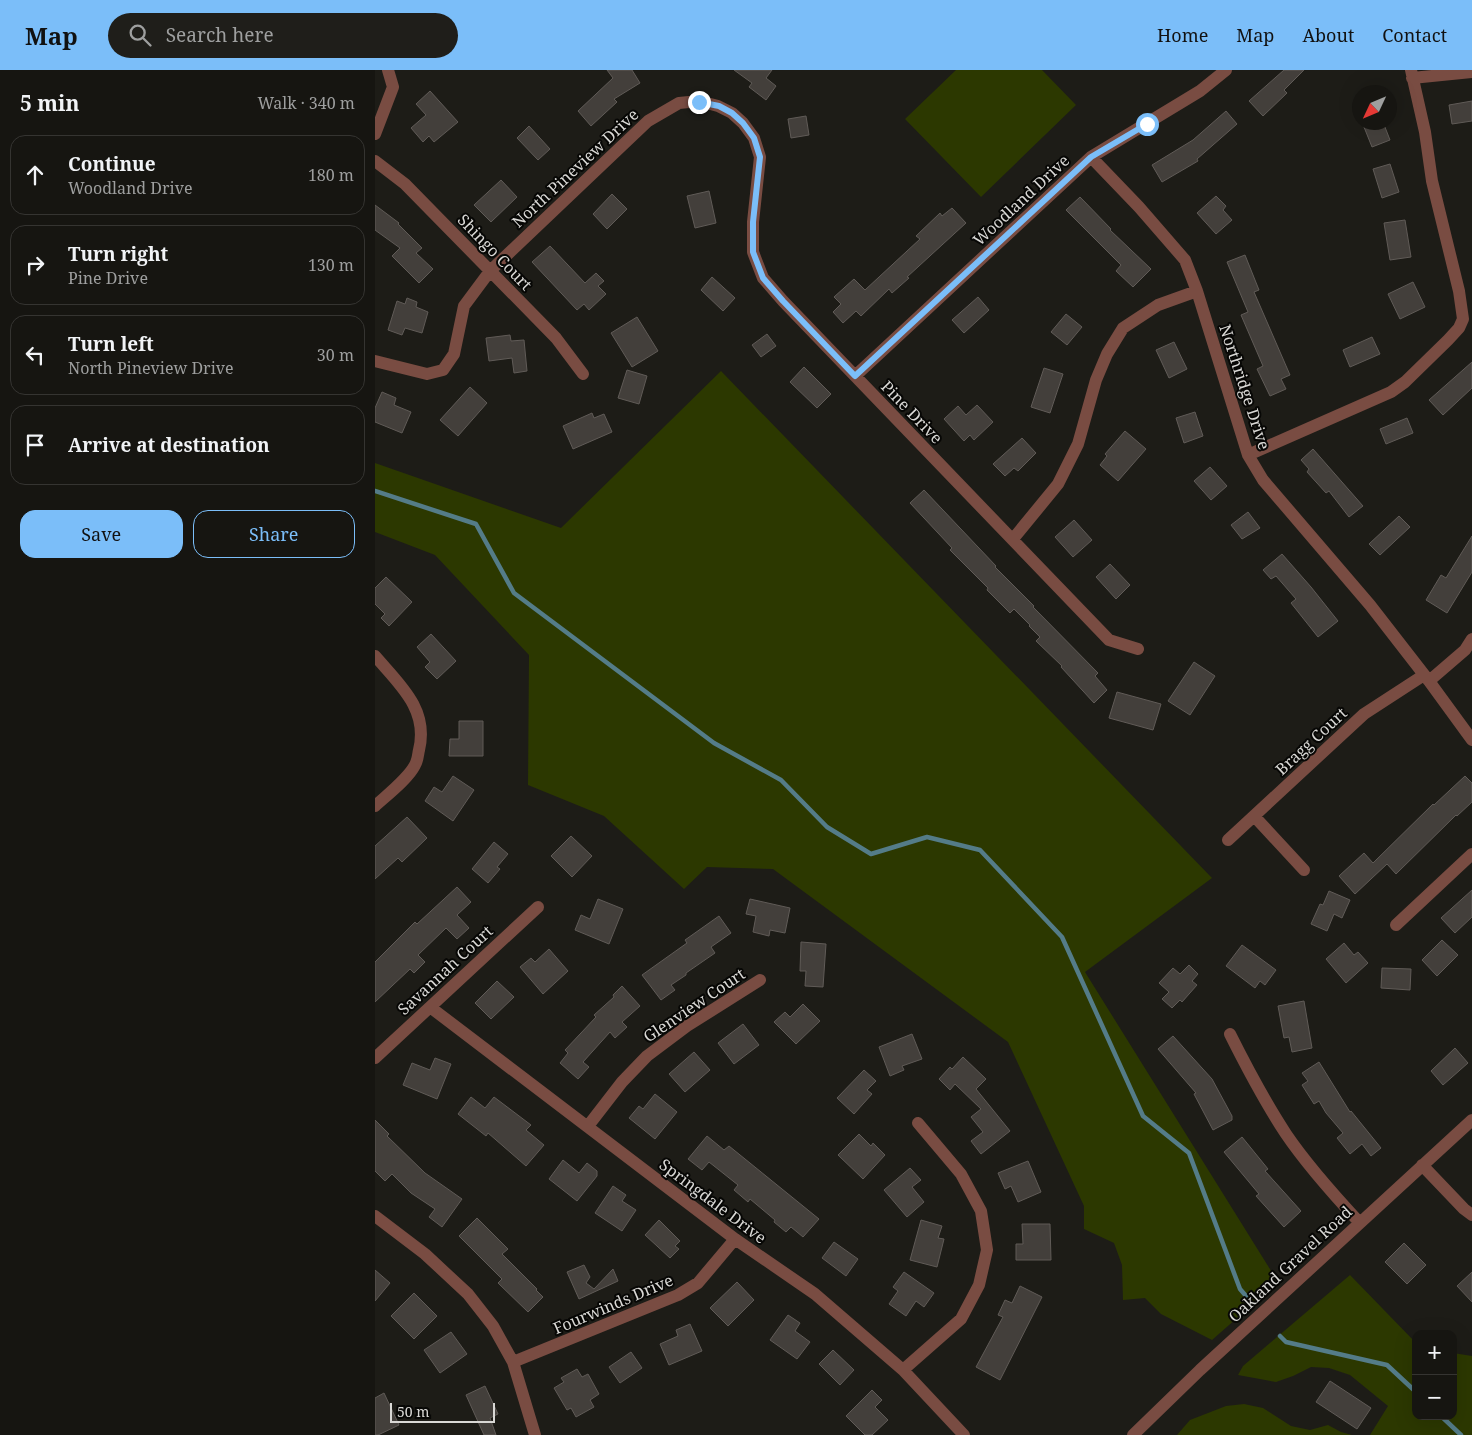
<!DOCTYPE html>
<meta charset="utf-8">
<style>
:root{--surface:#161511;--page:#1f1e1a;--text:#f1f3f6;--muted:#9e9f9f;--line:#353431;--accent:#7bbef9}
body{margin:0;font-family:"Noto Serif",serif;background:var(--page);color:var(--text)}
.controls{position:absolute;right:15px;bottom:15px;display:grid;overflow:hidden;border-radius:10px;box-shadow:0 5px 20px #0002}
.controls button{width:45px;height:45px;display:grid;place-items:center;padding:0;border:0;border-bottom:1px solid var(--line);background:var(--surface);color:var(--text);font:25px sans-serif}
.compass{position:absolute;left:977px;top:15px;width:45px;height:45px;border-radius:50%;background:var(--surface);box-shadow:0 5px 20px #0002;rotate:226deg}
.scale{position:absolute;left:15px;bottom:12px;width:105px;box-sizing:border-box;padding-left:5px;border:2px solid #d9d8d5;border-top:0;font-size:14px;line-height:18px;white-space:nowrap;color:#d9d8d5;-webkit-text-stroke:4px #070705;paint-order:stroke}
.stop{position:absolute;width:15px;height:15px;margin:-11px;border:4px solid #7bbef9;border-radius:50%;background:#fff}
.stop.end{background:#7bbef9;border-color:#fff;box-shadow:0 1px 5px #0008}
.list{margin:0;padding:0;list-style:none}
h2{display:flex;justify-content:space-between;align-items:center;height:65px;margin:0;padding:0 20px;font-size:21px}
h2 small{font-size:16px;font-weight:400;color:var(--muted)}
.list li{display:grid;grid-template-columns:32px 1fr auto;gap:15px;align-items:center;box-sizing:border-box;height:80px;margin:0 10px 10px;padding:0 10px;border:1px solid var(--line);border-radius:15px}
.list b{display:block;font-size:19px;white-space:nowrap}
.list p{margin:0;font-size:16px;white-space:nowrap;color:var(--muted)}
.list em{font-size:16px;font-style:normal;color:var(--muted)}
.actions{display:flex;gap:10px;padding:15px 20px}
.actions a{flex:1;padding:11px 0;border:1px solid var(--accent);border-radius:15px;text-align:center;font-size:18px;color:var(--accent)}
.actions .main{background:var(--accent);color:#111}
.icon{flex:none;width:28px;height:28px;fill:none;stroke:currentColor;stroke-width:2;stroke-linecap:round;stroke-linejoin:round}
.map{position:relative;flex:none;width:1097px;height:1365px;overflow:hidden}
header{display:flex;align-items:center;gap:30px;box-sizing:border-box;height:70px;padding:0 25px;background:var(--accent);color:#111}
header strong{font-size:24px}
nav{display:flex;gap:28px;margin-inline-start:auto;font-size:18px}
.search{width:350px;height:45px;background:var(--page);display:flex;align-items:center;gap:12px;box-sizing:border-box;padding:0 18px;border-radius:28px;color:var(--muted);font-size:19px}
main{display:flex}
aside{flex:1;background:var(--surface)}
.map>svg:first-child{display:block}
.green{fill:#2c3800}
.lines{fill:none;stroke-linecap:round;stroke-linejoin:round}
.stream{stroke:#547c88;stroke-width:4.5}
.building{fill:#433f3b;stroke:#605b57}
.minor{stroke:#794c42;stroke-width:12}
.route{stroke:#7bbef9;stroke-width:6}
.labels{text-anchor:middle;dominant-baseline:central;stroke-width:4;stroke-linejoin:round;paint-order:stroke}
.street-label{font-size:16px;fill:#d9d8d5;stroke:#070705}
</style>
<header>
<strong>Map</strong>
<div class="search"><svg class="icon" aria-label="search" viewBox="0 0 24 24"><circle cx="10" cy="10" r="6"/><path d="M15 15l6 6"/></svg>Search here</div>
<nav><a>Home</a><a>Map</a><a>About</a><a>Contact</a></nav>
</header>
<main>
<aside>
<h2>5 min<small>Walk · 340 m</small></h2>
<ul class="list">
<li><svg class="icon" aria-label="ahead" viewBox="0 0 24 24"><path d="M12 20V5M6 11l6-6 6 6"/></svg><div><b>Continue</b><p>Woodland Drive</p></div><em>180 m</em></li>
<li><svg class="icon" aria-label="right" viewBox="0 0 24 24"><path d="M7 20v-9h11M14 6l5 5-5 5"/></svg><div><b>Turn right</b><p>Pine Drive</p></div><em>130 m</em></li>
<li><svg class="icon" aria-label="left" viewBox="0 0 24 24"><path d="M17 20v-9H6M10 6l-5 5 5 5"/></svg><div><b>Turn left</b><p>North Pineview Drive</p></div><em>30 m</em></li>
<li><svg class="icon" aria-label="arrive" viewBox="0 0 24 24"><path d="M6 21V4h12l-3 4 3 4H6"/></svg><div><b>Arrive at destination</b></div></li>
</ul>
<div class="actions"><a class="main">Save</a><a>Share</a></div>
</aside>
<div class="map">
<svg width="1097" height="1365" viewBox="0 0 1097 1365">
<rect width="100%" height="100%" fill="#1d1c17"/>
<!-- green -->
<path class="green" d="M581,0H667L701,35L606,127L530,49Z
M346,301L837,808L710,902L903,1212L837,1270L786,1244L770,1228L748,1230L747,1195L739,1173L709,1159V1136L633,972L398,799L332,797L309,819L229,746L153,715L154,585L60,485L0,462V393L186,458Z
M975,1205L1041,1273V1346H1078V1283L1097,1286V1365H995L1013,1336L975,1305L954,1298L936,1297L918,1306L901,1312L863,1305L868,1296Z
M869,1334L888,1338L916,1356L935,1360L953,1355L966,1362L977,1365H802L815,1350L851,1336Z"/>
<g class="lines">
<!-- stream -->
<path class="stream" d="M0,421L101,454L139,523L339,673L406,710L452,757L496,784L552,767L605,780L687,867L768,1046L814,1083L865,1219L871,1226
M905,1266L911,1272L1012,1295L1041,1322
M1066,1346L1086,1365"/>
</g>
<!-- building -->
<path class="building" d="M232,0H257L265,13L239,29L242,32L216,56L203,41L238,8Z
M359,0H397L391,8L401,16L391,30L374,17L377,13Z
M909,0H929L909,20L912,23L888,46L874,31Z
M55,21L83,52L59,72L54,66L48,72L36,58L51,45L41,34Z
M1097,31V51L1077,54L1074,35Z
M851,41L862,54L822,89L823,91L787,112L777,95L818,70Z
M431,46L434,65L416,68L413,49Z
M987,52H1008L1015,70L997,77Z
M154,56L175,79L163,90L142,68Z
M1015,94L1024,122L1007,128L998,99Z
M126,110L142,127L116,152L99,135Z
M334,121L341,153L320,158L312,126Z
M237,124L252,139L232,159L218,144Z
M841,126L851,136L848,140L857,150L841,164L822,143Z
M705,127L736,159L735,160L776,199L758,217L741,201L746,195L691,140Z
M0,135L24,153L23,154L47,178L41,183L58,199L44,213L17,186L25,178L0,160Z
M577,138L591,153L532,207L534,208L517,223L514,219L486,246L481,241L468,253L458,242L466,234L459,227L479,209L490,220L545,169L541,166L565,143L567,146Z
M1030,150L1036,187L1015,190L1009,153Z
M175,176L210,213L221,203L229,211L223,216L231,224L214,240L209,234L202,240L157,192Z
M870,185L884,220L879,222L915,305L906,309L911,319L895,326L882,299L888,296L866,245L873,242L852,192Z
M337,207L360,228L348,241L326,220Z
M1038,212L1050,237L1025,249L1013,224Z
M603,227L614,240L589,263L577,250Z
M32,228L42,232L41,237L53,242L47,263L30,258L27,265L13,260L22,231L30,234Z
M691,244L707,257L692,275L676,262Z
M262,247L283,281L257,297L236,263Z
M392,264L401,276L386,287L377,275Z
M135,265L136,271L149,270L152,301L139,303L137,288L114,291L111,268Z
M997,267L1005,284L975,297L968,280Z
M799,272L812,299L794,308L781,280Z
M1097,292V318L1068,345L1054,330Z
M429,297L456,324L442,338L415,312Z
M669,298L688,304L675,343L656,337Z
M252,300L272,306L264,334L243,328Z
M95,317L112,333L83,366L65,350Z
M7,322L21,328L19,335L36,342L27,363L0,352V338Z
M602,335L618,352L599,370L595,365L589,371L569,349L583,336L591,345Z
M820,342L828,366L809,373L801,348Z
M217,343L219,348L229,344L237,362L198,379L188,356Z
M1032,348L1038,363L1011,374L1005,359Z
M750,361L771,379L743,411L725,395L732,386L730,384Z
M647,368L661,383L643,401L639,398L630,406L618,394Z
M938,379L988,436L974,447L954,421L951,423L932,402L934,399L926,390Z
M835,397L852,416L836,430L819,411Z
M549,420L621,496L620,497L659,536L658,537L723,603L720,606L732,620L719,633L686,597L687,596L661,571L665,567L654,556L655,555L639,539L635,543L612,520L613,518L575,480L577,478L535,433Z
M873,442L885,458L867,469L856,455Z
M1024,446L1035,457L1005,485L994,474Z
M699,450L717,470L698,487L680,467Z
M1097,466V502L1072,543L1051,530L1066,505L1071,508Z
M907,484L936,517L963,551L943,567L916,533L921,529L901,506L896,509L888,500Z
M735,494L755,515L741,529L721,507Z
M11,507L37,532L14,556L6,548L10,544L0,534V518Z
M56,564L81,591L62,609L50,597L55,592L42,577Z
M819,592L840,606L815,645L793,631Z
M742,622L786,634L778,660L734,648Z
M84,651H108V686H74L75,669H84Z
M78,706L99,720L78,751L50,731L59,717L67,722Z
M1090,706L1097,713V732L1082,746L1081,745L1021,804L1012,794L980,824L964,806L989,783L998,793L1058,734L1059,735Z
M32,747L52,768L27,792L23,788L0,809V776Z
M196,766L217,786L197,807L176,786Z
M119,772L133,784L122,797L125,799L113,813L97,799Z
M82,817L96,832L82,845L94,858L82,869L71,858L43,885L50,892L39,903L35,899L0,932V892L40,852L42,854Z
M1097,820V847L1080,863L1066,848Z
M954,821L975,830L967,848L959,844L952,861L936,854L945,834L948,835Z
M223,829L248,839L234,874L200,860L206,845L215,849Z
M375,829L415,838L410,863L395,860L394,866L378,862L381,846L371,844Z
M344,846L356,863L336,877L340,883L311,903V905L296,915L300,920L286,930L267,905L312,873L310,870Z
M1067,870L1083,885L1062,906L1047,890Z
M426,872L451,874L448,917L430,916L431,901H425Z
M969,873L979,885L983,882L993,893L971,913L951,889Z
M867,875L901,900L890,915L885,911L880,918L851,896Z
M174,879L193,901L168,924L145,897L156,888L160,892Z
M814,895L823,904L817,911L822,915L807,932L805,930L797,938L787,929L794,922L784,913L798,898L805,904Z
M1007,898L1036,899L1035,920L1006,918Z
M122,911L139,927L116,949L100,933Z
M247,916L265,936L247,952L252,957L240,968L235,962L208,992L214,997L203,1009L185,993L193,983L190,980L221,947L219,945L239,927L238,925Z
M929,931L937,978L917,982L914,967L909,968L903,936Z
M428,934L445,951L421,974L399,952L410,942L415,947Z
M368,954L384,975L359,994L343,973Z
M537,964L547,989L527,996L529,1000L515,1006L504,977Z
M798,966L837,1009L857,1046V1050L838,1060L819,1024L821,1023L783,979Z
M1080,978L1093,993L1068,1015L1056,1001Z
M319,982L335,1000L310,1022L294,1004Z
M588,987L611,1009L601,1019L635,1061L606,1084L596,1071L608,1062L596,1047L606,1039L580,1014L575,1020L564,1009L575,997L577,999Z
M60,988L76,994L62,1029L28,1015L37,993L55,1000Z
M944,992L975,1042L976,1041L1006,1078L996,1086L987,1074L975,1084L962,1068L968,1063L951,1043L944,1031L939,1034L927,1015L933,1011L927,1003Z
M489,1000L501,1011L492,1020L497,1024L479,1044L462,1028Z
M280,1024L302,1042L280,1069L254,1048L264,1036L268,1039Z
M96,1027L110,1038L119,1027L156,1055L151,1060L169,1075L151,1096L113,1063L111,1066L83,1044Z
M0,1050L14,1064L12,1066L50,1103L87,1129L67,1157L54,1147L60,1139L36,1123L17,1104L10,1111L0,1101Z
M484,1064L496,1076L498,1073L510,1085L488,1109L463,1085Z
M332,1066L349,1080L354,1076L444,1149L428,1167L416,1157L411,1162L399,1152L400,1150L375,1129L373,1132L359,1120L363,1115L334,1092L327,1100L313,1089Z
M867,1067L893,1099L890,1101L926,1141L909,1157L881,1126L884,1124L849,1082Z
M188,1090L204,1103L212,1093L222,1101V1106L202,1131L174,1109Z
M653,1091L666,1122L643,1132L636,1116L630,1119L623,1103Z
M535,1098L546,1110L537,1117L549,1132L532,1147L509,1120Z
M238,1116L251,1125L247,1131L261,1140L247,1161L220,1143Z
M102,1148L133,1179L127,1184L162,1219L161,1220L168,1227L153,1242L123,1213L127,1209L84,1166Z
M284,1150L305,1171L300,1176L304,1179L295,1188L270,1165Z
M546,1150L567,1156L563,1168L569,1169L562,1197L535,1190Z
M647,1154H675L676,1190H641V1174H648Z
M459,1172L483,1189L471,1206L447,1188Z
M1029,1173L1051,1195L1032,1214L1010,1192Z
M209,1195L215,1207L211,1213L219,1219L238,1199L243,1211L204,1229L192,1202Z
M0,1200L15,1213L0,1231Z
M529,1202L559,1223L549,1237L541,1231L531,1246L514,1234L523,1221L518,1217Z
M1097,1202V1232L1082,1216Z
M362,1212L379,1230L353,1256L335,1238Z
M645,1216L667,1227L625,1310L601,1297L628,1247L623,1245L630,1230L637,1233Z
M39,1223L62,1246L39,1269L16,1246Z
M413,1245L425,1253L420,1261L435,1272L422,1289L395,1270Z
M315,1254L327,1281L294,1295L285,1274L303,1266L301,1260Z
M76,1262L92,1284L65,1303L49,1280Z
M458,1280L479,1300L465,1315L444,1294Z
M256,1282L267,1298L245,1313L234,1297Z
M202,1299L207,1307L213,1304L224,1324L215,1330L219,1337L201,1347L196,1338L192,1340L179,1318L189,1312L186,1308Z
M955,1311L996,1338L982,1359L941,1332Z
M110,1316L123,1344L115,1348L121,1365H109L91,1325Z
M497,1320L507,1330L500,1337L513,1350L497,1365H490L471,1346Z
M9,1323L24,1355L3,1365H0V1328Z"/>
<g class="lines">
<!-- minor -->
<path class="minor" d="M1037,8L1097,2
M0,64L18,17L13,0
M716,87L764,137L810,190L822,221L873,385L888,410L995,535L1054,611L1097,670
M0,91L30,114L181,268L208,304
M0,291L52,304L68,300L79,284L89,236L115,201L273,51L304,33L324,31L343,36L357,43L368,53L379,68L385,87L378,152V182L388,208L408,231L734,570L763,579
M480,306L716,87L825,21L851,0
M873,385L1016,322L1030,312L1073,270L1084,258L1088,249L1084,221L1057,111L1050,62L1036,0
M638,469L683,414L703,374L721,310L732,284L748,258L783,235L822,221
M0,586C24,614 54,639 44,680C43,684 43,690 40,695C33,709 12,725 0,736
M1054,611L1090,580L1097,569
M879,746L929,800
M853,770L989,644L1049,605
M1021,855L1097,784
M55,937L360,1169L440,1224L528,1300L589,1365
M855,964C872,998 890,1032 911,1064C932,1095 958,1124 984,1152
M0,988L163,837
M213,1056L247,1012L272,986L312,956L385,910
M1047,1095L1089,1139L1097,1145
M0,1146L50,1184L93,1224L118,1256L138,1292L160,1365
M138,1292L303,1225L323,1213L360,1169
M528,1300L586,1249L604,1215L612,1180L606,1141L586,1104L543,1053
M758,1365L825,1300L1097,1050"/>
</g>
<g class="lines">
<!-- route -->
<path class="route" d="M324,32L344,36L357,43L368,53L379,68L385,87L378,152V182L388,208L408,231L480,306L716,87L772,54"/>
</g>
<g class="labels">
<!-- street labels -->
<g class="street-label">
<text transform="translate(200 98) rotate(-43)">North Pineview Drive</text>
<text transform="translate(646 130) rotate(-43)">Woodland Drive</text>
<text transform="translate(120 182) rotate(46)">Shingo Court</text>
<text transform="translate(870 317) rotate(72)">Northridge Drive</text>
<text transform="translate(537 342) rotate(46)">Pine Drive</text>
<text transform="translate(936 671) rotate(-43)">Bragg Court</text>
<text transform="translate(70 900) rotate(-43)">Savannah Court</text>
<text transform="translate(319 935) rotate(-34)">Glenview Court</text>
<text transform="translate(338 1131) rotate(37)">Springdale Drive</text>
<text transform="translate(915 1194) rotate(-43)">Oakland Gravel Road</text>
<text transform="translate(238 1234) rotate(-23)">Fourwinds Drive</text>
</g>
</g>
</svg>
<div class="controls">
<button>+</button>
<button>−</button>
</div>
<svg class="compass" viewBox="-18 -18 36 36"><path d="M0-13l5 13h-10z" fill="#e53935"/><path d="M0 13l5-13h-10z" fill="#9e9f9f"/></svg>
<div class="scale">50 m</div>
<div class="stop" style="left:772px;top:54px"></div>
<div class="stop end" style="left:324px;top:32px"></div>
</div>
</main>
